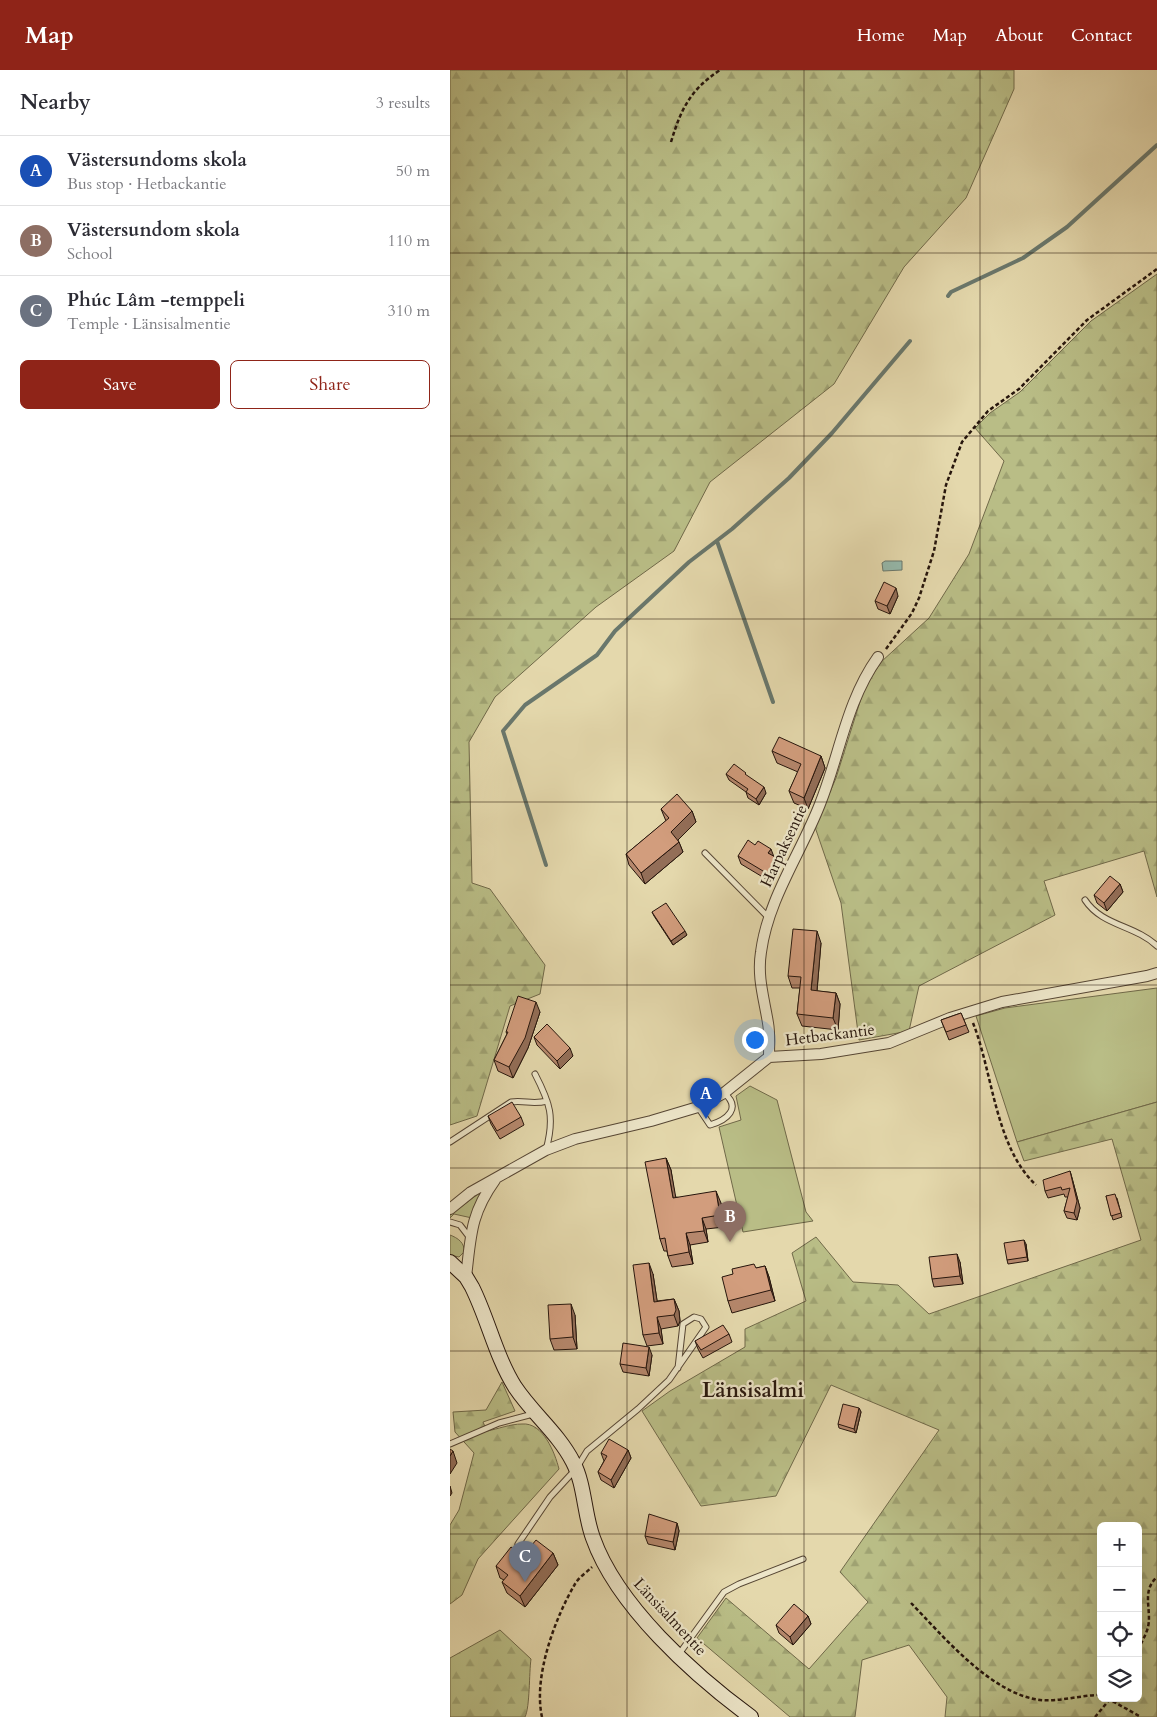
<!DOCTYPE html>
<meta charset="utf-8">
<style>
:root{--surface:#fff;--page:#f2f2f3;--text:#2b2b33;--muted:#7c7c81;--line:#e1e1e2;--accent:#8f2418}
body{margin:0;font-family:Cardo,serif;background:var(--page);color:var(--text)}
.controls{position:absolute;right:15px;bottom:15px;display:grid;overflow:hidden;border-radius:8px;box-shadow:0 5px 20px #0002}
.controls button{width:45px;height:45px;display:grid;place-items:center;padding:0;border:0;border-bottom:1px solid var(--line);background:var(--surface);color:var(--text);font:25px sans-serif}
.you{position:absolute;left:304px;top:969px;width:18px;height:18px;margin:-12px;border:4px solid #fff;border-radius:50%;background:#1a73e8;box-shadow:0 0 0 8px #1a73e833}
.badge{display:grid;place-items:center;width:32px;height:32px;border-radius:50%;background:var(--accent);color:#fff;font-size:16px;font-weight:700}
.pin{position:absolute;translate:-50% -41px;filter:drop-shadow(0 1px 2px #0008)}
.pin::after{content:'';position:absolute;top:26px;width:18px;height:15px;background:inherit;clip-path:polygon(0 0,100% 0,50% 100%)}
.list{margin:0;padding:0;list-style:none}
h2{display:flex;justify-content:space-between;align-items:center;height:65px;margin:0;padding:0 20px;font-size:21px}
h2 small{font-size:16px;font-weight:400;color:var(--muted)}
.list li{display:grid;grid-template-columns:32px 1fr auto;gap:15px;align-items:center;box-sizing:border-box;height:70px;padding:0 20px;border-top:1px solid var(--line)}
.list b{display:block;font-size:19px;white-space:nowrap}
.list p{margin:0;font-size:16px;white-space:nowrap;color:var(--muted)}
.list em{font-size:16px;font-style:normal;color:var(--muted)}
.actions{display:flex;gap:10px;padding:15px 20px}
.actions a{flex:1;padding:11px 0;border:1px solid var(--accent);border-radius:8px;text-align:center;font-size:18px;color:var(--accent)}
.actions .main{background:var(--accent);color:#fff}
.icon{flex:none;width:28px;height:28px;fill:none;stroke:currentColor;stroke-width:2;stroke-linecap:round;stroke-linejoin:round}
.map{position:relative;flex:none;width:707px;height:1647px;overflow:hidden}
header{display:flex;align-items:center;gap:30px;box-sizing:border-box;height:70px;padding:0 25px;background:var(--accent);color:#fff}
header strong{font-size:24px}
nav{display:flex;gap:28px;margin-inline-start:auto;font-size:18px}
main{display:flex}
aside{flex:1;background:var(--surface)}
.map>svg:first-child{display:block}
.green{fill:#b9bd86;stroke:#706949}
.forest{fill:url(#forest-firs);stroke:#706949;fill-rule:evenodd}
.water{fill:#95b9ac;stroke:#69776c}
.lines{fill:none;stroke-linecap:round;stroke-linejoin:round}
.stream{stroke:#69776c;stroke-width:4}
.lane-casing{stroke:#564634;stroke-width:7}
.street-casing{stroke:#564634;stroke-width:12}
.secondary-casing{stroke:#26150c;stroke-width:16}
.path{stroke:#26150c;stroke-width:2.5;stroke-dasharray:4 2.5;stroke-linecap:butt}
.lane{stroke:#ede6c9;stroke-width:5}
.street{stroke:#ede6c9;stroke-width:10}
.secondary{stroke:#ede6c9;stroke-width:14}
.wall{fill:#b5876c;stroke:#26150c}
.shaded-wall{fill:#936e58;stroke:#26150c}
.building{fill:#d29d7d;stroke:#26150c}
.grid{fill:none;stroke:#26150c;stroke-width:1;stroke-opacity:0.55}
.labels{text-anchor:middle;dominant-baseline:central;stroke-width:4.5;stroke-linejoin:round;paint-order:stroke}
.street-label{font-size:16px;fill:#26150c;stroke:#ede6c9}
.district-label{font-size:21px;font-weight:bold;fill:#26150c;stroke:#ede6c9}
</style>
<header>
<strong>Map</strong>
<nav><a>Home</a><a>Map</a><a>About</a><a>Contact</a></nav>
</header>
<main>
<aside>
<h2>Nearby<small>3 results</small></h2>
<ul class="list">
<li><span class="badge" style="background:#1a4fb4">A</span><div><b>Västersundoms skola</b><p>Bus stop · Hetbackantie</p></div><em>50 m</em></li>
<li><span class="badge" style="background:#8d6e63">B</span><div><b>Västersundom skola</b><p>School</p></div><em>110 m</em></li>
<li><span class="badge" style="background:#6b7280">C</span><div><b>Phúc Lâm -temppeli</b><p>Temple · Länsisalmentie</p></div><em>310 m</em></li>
</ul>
<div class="actions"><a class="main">Save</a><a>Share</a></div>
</aside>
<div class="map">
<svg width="707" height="1647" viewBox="0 0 707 1647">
<defs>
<pattern id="forest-firs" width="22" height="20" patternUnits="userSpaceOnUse" patternTransform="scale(1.25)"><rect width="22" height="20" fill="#b9bd86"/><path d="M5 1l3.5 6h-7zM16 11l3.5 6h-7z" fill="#9fa272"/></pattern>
</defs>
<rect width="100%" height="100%" fill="#e4d8ac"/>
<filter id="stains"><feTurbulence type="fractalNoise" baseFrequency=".004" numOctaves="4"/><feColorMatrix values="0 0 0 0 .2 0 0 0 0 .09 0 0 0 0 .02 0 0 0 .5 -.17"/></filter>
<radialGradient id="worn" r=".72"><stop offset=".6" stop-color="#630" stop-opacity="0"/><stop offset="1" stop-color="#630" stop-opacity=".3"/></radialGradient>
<!-- green -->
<path class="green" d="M707,918V1032L567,1072L526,946L555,938Z
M300,1016L327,1030L356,1142L363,1151L293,1162L269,1057L291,1050L286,1026Z
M32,1121L22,1148L4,1144L0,1148V1145Z
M0,1165C8,1168 15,1173 14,1182L9,1187L0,1185Z"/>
<!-- forest -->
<path class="forest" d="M0,0H564V19L516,128L454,197L384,314L260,412L224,481L146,537L45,627L19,672L22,813L40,819L95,895L90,924L60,936L27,1046L0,1055Z
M707,204V827L694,781L594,811L605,845L469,916L459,961L409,970L391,833L365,757L386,708L414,619L431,592L479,548L519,484L554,391L525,358L540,343L570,322L641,251Z
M707,1032V1647H495L497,1627L459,1575L412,1590L405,1647H340L247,1568L276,1528L359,1599L418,1532L390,1502L489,1360L381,1315L326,1426L251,1436L192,1341L220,1321L295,1277V1259L356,1231L342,1183L366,1167L403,1212L448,1215L479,1244L691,1170L662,1069L574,1091L567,1072ZM651,1456H688V1628H651Z
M52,1312L65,1341L33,1352L37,1361C48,1359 60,1354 72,1354C93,1352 105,1383 109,1399L28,1489L12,1525L0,1534V1455L9,1440L24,1383L5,1362L3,1342L36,1340Z
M50,1560L81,1589C79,1603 80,1637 75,1647H0V1588Z"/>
<!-- water -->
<path class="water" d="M435,491H452V500L433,501L432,493Z"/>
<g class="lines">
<!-- stream -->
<path class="stream" d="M498,226L501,222L573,188L617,157L707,75
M267,471L323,632
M96,795L53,661L75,635L147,585L165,561L239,492L282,459L339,408L382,363L460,271"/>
<defs>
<path id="lane" d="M255,783L319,848
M635,830C652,856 685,855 707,876
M85,1004C100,1033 105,1047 96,1080
M248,1037L260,1055C277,1050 292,1038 274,1023
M0,1072L61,1032C75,1030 82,1035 97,1031
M0,1152L10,1155L20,1168
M0,1374L49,1353L83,1344
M68,1474L100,1427L126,1399L137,1381L188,1339L219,1310L256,1257L251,1249L244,1247L233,1254L228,1298
M229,1584L274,1522L289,1514L353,1489"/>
<path id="street" d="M319,987C319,976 320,964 318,953C314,928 307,907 311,882C318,829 351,783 370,734C390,684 396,632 428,587
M0,1139L21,1122L96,1080L125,1069L201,1051L248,1037L274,1023L319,987L371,984L439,973L500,948L552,932L697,906L707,903
M16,1207C21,1166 20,1145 45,1110"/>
<path id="secondary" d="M0,1192L16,1207L22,1217C38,1249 46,1287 65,1317C83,1344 108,1363 123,1392C135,1415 134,1444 143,1468C167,1536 244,1605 301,1647"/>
</defs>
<!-- lane casing -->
<use href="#lane" class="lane-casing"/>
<!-- street casing -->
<use href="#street" class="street-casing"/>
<!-- secondary casing -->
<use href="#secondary" class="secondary-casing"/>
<!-- path -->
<path class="path" d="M221,72C231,39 240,20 270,0
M436,579L462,543L469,528L484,481L496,415L512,372L538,341L569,319L637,250L707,199
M523,953C543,1003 545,1077 586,1115
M461,1533C493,1566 541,1624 590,1630C609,1632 631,1625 651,1625
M688,1580C691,1573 696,1565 698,1557C702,1540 691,1521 707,1507
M657,1628L691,1647
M92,1647C83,1607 105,1548 125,1514C129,1507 137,1502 142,1497
M645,1647L660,1629"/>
<!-- lane -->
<use href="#lane" class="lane"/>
<!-- street -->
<use href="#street" class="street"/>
<!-- secondary -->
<use href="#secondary" class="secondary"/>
</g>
<!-- wall -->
<path class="wall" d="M448,526L440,544L428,539L425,531Z
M322,681L371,686L375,698L358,739L344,733L339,721L348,702L327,693Z
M276,704L297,706L316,723L309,735L298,728L296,722L279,710Z
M211,739L242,741L246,752L228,770L233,782L195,814L179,795L176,784L216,751Z
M288,786H323L327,788L330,796L321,812L291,794Z
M670,814L673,822L657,841L647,833L644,825Z
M202,842L237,865L223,875L204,846Z
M371,873L367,921L386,923L390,934L388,960L352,956L347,944L350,918H342L338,906Z
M90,942L78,978L63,1008L48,1001L44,990L57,964L56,962Z
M511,943L519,962L499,970L491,950Z
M84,967L123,986L110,999L87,975Z
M38,1046L71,1047L74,1055L50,1069L41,1054Z
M216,1088L221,1100L225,1127L271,1133L274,1157L256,1159L258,1172L240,1175L243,1194L222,1197L218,1186L217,1181H214L210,1169Z
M620,1101L622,1108L630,1138L627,1150L617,1148L614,1141L618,1127H615L614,1124L598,1128L595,1121Z
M656,1126L667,1128L672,1147L663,1150Z
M576,1174L578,1191L558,1194L557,1190Z
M510,1192L513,1214L484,1217L482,1209Z
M315,1196L319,1207L325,1231L282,1243L278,1231L283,1204Z
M203,1204L207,1231L224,1229L229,1241L230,1251L228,1256L211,1259L213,1274L197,1276L193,1265Z
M125,1245L127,1279L104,1280L100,1269Z
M279,1264L282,1272L253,1288L248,1279L245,1271Z
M202,1285L199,1306L173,1302L170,1294Z
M409,1338L411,1342L406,1363L389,1358L388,1354Z
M178,1380L181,1388L164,1418L151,1410L148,1402L154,1391L151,1383Z
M227,1453L229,1461L225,1480L198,1474L195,1466Z
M103,1483L108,1495L75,1537L57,1523L52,1512L54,1510L50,1508L46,1496Z
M358,1546L361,1554L343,1575L329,1563L326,1555Z"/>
<!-- shaded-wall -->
<path class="shaded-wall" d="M446,518L448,526L440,544L437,536Z
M371,686L375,698L358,739L354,728Z
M314,717L316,723L309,735L306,729Z
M242,741L246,752L225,773L221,762Z
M229,772L233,782L195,814L191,803Z
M321,779L324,787L318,783Z
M327,788L330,796L321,812L318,804Z
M670,814L673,822L657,841L654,833Z
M235,861L237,865L223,875L221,871Z
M367,861L371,873L366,932L361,920Z
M386,923L390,934L388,960L383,948Z
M86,932L90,942L78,978L63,1008L59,997Z
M120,978L123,986L110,999L107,991Z
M216,1088L221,1100L228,1140L223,1128Z
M620,1101L622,1108L630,1138L627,1150L624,1143Z
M266,1121L271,1133L274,1157L270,1145Z
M252,1148L256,1159L258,1172L254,1161Z
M236,1163L240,1175L243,1194L239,1182Z
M574,1170L576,1174L578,1191L577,1187Z
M507,1184L510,1192L513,1214L510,1206Z
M199,1193L203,1204L209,1243L204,1232Z
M315,1196L319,1207L325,1231L321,1220Z
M224,1229L229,1241L230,1251L228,1256L224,1245Z
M121,1234L125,1245L127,1279L123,1267Z
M207,1247L211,1259L213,1274L209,1263Z
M199,1277L202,1285L199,1306L196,1298Z
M409,1338L411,1342L406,1363L404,1359Z
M178,1380L181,1388L164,1418L161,1410Z
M3,1381L7,1393L0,1404V1386Z
M0,1416L2,1423L0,1426Z
M227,1453L229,1461L225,1480L223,1472Z
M103,1483L108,1495L75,1537L70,1526Z
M358,1546L361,1554L343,1575L340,1567Z"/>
<!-- building -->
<path class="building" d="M434,512L446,518L437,536L425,531Z
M329,667L371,686L354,728L339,721L351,694L322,681Z
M284,694L296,703L295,704L314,717L306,729L296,722L298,719L276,704Z
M227,724L242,741L221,762L229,772L191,803L176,784L219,748L211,739Z
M298,770L305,775L308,771L321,779L318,783L327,788L318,804L288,786Z
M660,806L670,814L654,833L644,825Z
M216,833L235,861L221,871L202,842Z
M343,859L367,861L361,920L386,923L383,948L347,944L351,907L338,906Z
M68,926L86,932L75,968L59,997L44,990L58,962H56Z
M511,943L516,955L496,962L491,950Z
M97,954L120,978L107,991L84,967Z
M62,1032L71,1047L47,1061L38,1046Z
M216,1088L223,1128L266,1121L270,1145L252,1148L254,1161L236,1163L239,1182L218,1186L215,1168L210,1169L195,1092Z
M620,1101L627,1131L624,1143L614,1141L620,1118L612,1120L611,1117L595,1121L593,1110Z
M665,1124L671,1143L661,1146L656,1126Z
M574,1170L577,1187L557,1190L554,1173Z
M507,1184L510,1206L482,1209L479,1187Z
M199,1193L204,1232L224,1229L226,1240L224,1245L207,1247L209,1263L193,1265L183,1195Z
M304,1194L306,1198L315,1196L321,1220L278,1231L272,1207L283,1204L282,1199Z
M121,1234L123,1267L100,1269L98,1235Z
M273,1255L279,1264L251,1280L245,1271Z
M173,1273L199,1277L196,1298L170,1294Z
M393,1334L409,1338L404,1359L388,1354Z
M159,1369L178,1380L161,1410L148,1402L157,1386L151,1383Z
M0,1379L3,1381L0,1386Z
M199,1444L227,1453L223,1472L195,1466Z
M86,1470L103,1483L70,1526L52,1512L58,1505L46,1496L61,1477L73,1486Z
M344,1534L358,1546L340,1567L326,1555Z"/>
<!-- grid -->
<path class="grid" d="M177,0V1647M354,0V1647M530,0V1647M0,183H707M0,366H707M0,549H707M0,732H707M0,915H707M0,1098H707M0,1281H707M0,1464H651M688,1464H707"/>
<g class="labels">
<!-- street labels -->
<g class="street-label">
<text transform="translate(334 776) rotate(-65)">Harpaksentie</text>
<text transform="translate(380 965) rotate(-7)">Hetbackantie</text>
<text transform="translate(220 1547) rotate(47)">Länsisalmentie</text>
</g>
<!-- district labels -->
<g class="district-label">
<text x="303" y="1320">Länsisalmi</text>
</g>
</g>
<rect width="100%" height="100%" filter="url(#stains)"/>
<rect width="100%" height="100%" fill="url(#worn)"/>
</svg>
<div class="controls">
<button>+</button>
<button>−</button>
<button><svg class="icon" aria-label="locate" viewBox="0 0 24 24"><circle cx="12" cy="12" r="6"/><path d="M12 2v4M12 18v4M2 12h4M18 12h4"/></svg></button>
<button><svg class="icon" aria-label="layers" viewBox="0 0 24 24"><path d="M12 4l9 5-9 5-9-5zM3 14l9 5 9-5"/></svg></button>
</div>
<div class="you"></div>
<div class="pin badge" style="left:256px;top:1049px;background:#1a4fb4">A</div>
<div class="pin badge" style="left:280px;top:1172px;background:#8d6e63">B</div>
<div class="pin badge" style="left:75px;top:1512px;background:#6b7280">C</div>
</div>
</main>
